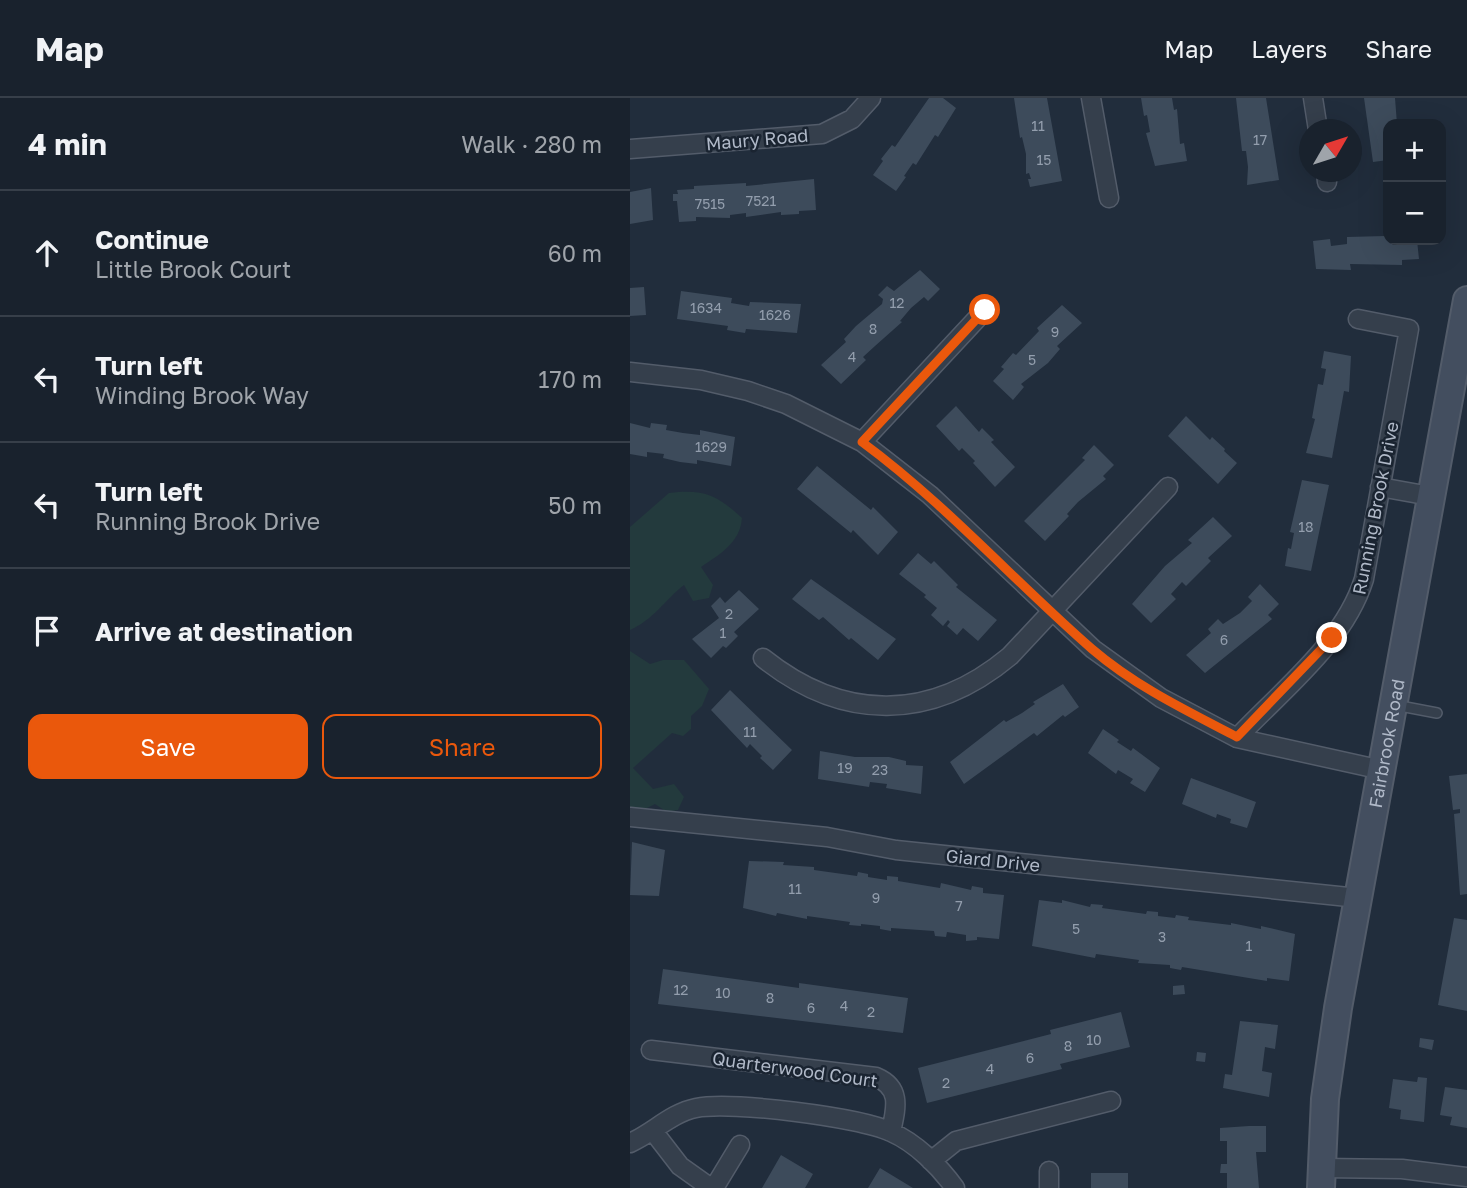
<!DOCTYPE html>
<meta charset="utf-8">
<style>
:root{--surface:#19222d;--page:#262f39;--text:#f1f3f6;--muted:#9fa4aa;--line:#373f49;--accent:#ea580c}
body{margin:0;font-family:"Golos Text",sans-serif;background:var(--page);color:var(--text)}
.controls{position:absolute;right:21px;top:21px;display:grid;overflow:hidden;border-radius:14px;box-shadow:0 7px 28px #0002}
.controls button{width:63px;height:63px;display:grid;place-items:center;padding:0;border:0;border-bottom:2px solid var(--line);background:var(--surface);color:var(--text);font:35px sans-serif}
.compass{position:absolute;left:669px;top:21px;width:63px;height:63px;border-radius:50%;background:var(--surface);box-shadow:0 7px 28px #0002;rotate:51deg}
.stop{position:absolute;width:21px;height:21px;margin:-16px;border:5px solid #ea580c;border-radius:50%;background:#fff}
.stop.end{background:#ea580c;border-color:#fff;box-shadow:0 2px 7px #0008}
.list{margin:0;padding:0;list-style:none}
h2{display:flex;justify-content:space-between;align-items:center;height:91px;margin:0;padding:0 28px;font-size:30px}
h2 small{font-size:23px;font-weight:400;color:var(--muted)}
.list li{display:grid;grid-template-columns:46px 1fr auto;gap:21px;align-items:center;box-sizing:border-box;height:126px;padding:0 28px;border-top:2px solid var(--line)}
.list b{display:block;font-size:26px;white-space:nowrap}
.list p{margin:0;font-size:23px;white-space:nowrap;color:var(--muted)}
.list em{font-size:23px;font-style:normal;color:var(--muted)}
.actions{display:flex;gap:14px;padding:21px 28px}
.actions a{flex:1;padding:16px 0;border:2px solid var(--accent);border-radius:14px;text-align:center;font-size:24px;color:var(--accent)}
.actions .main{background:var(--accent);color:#fff}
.icon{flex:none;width:38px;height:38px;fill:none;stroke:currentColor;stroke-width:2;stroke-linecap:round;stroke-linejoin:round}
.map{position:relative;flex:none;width:837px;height:1090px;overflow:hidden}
header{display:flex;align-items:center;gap:42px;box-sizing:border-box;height:98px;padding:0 35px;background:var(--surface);border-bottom:2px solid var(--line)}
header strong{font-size:33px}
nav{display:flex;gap:38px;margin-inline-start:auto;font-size:24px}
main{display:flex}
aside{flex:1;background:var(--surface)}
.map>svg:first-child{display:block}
.green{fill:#233a3d}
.building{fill:#3d4b5b}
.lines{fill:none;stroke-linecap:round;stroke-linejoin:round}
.lane-casing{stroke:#535c6a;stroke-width:12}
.street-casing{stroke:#535c6a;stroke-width:21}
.secondary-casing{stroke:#535c6a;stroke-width:30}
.lane{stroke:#353f4c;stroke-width:9}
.street{stroke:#353f4c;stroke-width:18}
.secondary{stroke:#434e5f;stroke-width:26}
.route{stroke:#ea580c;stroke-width:9}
.labels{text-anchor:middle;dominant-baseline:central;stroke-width:5;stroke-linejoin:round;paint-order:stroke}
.number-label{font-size:14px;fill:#939ead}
.street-label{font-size:18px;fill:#b0b9c8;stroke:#1a2431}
</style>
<header>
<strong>Map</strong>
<nav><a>Map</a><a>Layers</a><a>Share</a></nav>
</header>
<main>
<aside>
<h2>4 min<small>Walk · 280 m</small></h2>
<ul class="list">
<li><svg class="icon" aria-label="ahead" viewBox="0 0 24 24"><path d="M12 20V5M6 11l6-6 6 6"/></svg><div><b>Continue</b><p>Little Brook Court</p></div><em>60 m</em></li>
<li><svg class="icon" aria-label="left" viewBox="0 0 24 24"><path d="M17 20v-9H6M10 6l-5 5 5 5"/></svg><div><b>Turn left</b><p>Winding Brook Way</p></div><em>170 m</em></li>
<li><svg class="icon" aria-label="left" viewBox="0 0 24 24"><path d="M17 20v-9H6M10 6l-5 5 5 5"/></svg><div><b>Turn left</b><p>Running Brook Drive</p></div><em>50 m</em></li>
<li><svg class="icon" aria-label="arrive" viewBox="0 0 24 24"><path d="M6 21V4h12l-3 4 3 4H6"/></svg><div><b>Arrive at destination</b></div></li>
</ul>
<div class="actions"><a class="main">Save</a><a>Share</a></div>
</aside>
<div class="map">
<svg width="837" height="1090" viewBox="0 0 837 1090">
<rect width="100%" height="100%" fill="#212d3c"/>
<!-- green -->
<path class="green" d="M39,395C74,391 87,397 112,420C110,445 90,456 71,469L83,487L79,500L63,503L54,487C35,502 23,522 0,532V429Z
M0,553L20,566L33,562H54L79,591L72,608L61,618V631L53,638L42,635L3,670L23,691L44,686L54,699L48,712L37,714L25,706L9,714L0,709Z"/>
<!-- building -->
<path class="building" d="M299,0H313L326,10L308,39L305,37L286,67L283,65L274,78L276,79L266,93L243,77L253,63L251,61L262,47L265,49Z
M384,0H417L432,83L400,89L398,81H401L399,75L396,76V56L392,39L390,40Z
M511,0H542L544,12L547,11L550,46L554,45L557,63L525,68L516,35L520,34L517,17L514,18Z
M606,0H636L649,82L617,87L618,69L616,53H612Z
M734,0H765L767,26H758V62L743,64Z
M184,81L186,112L169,113V116L151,117V114L116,119V115L100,117V120L66,119V123L49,124L47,103H43V96H48L47,92L64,91V88L116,85V88Z
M21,90L23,122L0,126V94Z
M754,132H758V142H787L789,161L772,162V167L720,166L721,172L686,171L683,143L700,141L701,148L717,146V139L755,138Z
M290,172L310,191L298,203L294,199L281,210L270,223L272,224L245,248L233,259L236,262L211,286L191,267L216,244L214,241L226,228L252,206L253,201L248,197L257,188L264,193Z
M14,189L16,217L0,218V190Z
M51,193L102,200L101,205L119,208L120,204L171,206L167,235L116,231L115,235L97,232L98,228L47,221Z
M432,207L452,225L427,248L430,251L418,265L391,286L394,289L383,302L363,283L374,271L371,269L383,255L386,257L409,233L407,230Z
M694,253L721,258L719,294L714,293L702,360L676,355L685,321L682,320L688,286L693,287L696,271L691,270Z
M326,308L349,334L352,330L364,342L361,344L385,369L365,389L343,365L345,363L332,350L329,353L306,328Z
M556,318L580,342L582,339L595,351L594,353L607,365L588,386L538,338Z
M0,325L20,330L21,325L37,327L36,332L53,335L70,337V332L105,339L101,368L67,362V366L50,364L33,360L34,356L17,354V359L0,356Z
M464,347L484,367L473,378L476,381L448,404L437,416L439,418L415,443L394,423L455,362L452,360Z
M187,368L241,412L243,409L268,434L248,457L223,432L221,435L167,391Z
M672,382L699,387L681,473L655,468L658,450L661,451L664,435L660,434Z
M583,419L602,438L578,460L581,463L556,488L552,484L541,496L546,501L521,525L502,506L535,468L562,445L558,442Z
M288,455L301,466L304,463L328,487L326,489L367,522L348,543L333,530L327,537L317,528L320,524L318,522L313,528L301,517L307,510L294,499L296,497L269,476Z
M181,481L266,541L248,562L221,540L219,542L193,519L189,522L162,501Z
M630,486L649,506L638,517L642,521L575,575L556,557L581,535L578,531L588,521L593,526L610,515L622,503L618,499Z
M109,492L129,511L104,534L108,538L96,550L93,548L81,560L62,541L89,520L81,508L90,499L95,505Z
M433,586L449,609L435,619L433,617L407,638L404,635L334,686L320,664L374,622L376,624L392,615L405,606L403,604Z
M100,592L162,652L143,672L130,660L132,658L120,646L117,650L81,612Z
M473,631L489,642L487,644L501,653L503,650L530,670L515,694L500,685L503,681L488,672L486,676L458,655Z
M190,653L225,659H259L276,663V667L293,668L291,696L256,690L257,686L240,684L239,689L188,681Z
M837,676V796L830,797L824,716L830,715V711L823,712L819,678Z
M561,680L626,704L617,730L600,725L601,721L587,716L586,720L552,706Z
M2,744L35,752L29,798L0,797Z
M119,763L154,764L153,767L184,769V772L227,778L228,774L238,776V779L257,782V778L268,779V783L310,790L311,785L341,792L342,788L353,790V795L374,797L369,841L347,839V842L336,843V837L317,834L316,839L305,838L304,833L261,830V833L250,831V828L231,826V828L219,827L220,824L177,818V821L147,815L146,818L113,810Z
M409,802L432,805V802L460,809L461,806L473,807L472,810L516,816L517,813L528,814V818L545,820L546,817L559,819L558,822L601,827V825L631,831V828L665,836L659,883L637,880V883L552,869L551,872L540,870V867L508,865L509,862L466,856L465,860L402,848Z
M824,820L837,822V913L808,907Z
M33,871L169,890V885L278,900L273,935L28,906Z
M554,887L555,896L543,897V888Z
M491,914L500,949L430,966L432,971L297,1005L288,970L421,936L420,932Z
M610,923L648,927L645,951L635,949L632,973L642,975L639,999L593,990L595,976L602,977Z
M790,940L804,942L802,952L789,949Z
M567,954L576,955L575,964L566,963Z
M788,979L797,980L794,1024L770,1021L771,1012L759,1010L763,981L787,984Z
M815,989L837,992V1030L820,1027L822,1019L810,1017Z
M619,1028H636V1054H626L629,1090H597V1075H590L591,1066H597V1043H590V1030Z
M151,1057L183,1076L175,1090H132Z
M250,1070L283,1090H238Z
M461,1075H498V1090H461Z"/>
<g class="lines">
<defs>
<path id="lane" d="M765,607L807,615"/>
<path id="street" d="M461,0L479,100
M683,0L688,32
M0,51L192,36L222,21L241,0
M696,74L697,84
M0,274L71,282L118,293L156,306L232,344L300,397L463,551L531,600L607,640L752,672
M232,344L355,212
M750,389L800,398
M133,560C213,624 301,624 380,558L538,389
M607,640C652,592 714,545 734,481L779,231L728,221
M0,719L197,739L266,752L728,800
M21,952L246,979C272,990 266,1010 261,1034
M23,1033L50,1068L81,1090
M0,1045C23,1035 41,1015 66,1010C101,1003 229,1019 261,1034C286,1045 309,1068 325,1090
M301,1063L326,1043L481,1003
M691,1070L772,1071L837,1079
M419,1073V1090
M84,1090L110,1047"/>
<g id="secondary">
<path id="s1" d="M691,1090L695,1001L708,910L837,202"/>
</g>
</defs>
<!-- lane casing -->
<use href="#lane" class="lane-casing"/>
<!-- street casing -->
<use href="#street" class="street-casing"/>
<!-- secondary casing -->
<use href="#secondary" class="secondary-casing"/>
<!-- lane -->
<use href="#lane" class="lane"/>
<!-- street -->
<use href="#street" class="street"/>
<!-- secondary -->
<use href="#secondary" class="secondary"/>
</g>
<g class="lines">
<!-- route -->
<path class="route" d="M355,212L232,344C316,406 384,483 462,551C505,588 557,613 607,639L702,540"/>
</g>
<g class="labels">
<!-- number labels -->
<g class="number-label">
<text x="408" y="27">11</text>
<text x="630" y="41">17</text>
<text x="414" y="61">15</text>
<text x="131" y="102">7521</text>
<text x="80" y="105">7515</text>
<text x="267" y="204">12</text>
<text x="76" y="209">1634</text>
<text x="145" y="216">1626</text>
<text x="243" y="230">8</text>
<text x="425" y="233">9</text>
<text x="222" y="258">4</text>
<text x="402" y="261">5</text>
<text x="81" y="348">1629</text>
<text x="676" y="428">18</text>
<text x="99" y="515">2</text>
<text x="93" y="534">1</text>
<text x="594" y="541">6</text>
<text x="120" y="633">11</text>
<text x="215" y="669">19</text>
<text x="250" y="671">23</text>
<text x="165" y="790">11</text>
<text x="246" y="799">9</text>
<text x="329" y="807">7</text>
<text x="446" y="830">5</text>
<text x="532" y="838">3</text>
<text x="619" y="847">1</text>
<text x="51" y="891">12</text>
<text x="93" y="894">10</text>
<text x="140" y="899">8</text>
<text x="214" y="907">4</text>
<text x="181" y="909">6</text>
<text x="241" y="913">2</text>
<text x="464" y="941">10</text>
<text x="438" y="947">8</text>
<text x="400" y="959">6</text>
<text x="360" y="970">4</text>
<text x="316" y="984">2</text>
</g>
<!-- street labels -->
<g class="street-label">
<text transform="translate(127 41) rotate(-5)">Maury Road</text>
<text transform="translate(745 410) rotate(-79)">Running Brook Drive</text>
<text stroke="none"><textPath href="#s1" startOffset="450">Fairbrook Road</textPath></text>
<text transform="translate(363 762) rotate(6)">Giard Drive</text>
<text transform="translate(165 971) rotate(8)">Quarterwood Court</text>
</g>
</g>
</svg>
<div class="controls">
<button>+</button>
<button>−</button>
</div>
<svg class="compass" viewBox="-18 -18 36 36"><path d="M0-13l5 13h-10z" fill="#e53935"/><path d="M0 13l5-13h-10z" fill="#9fa4aa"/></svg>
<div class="stop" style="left:355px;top:212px"></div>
<div class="stop end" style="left:702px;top:540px"></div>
</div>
</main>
